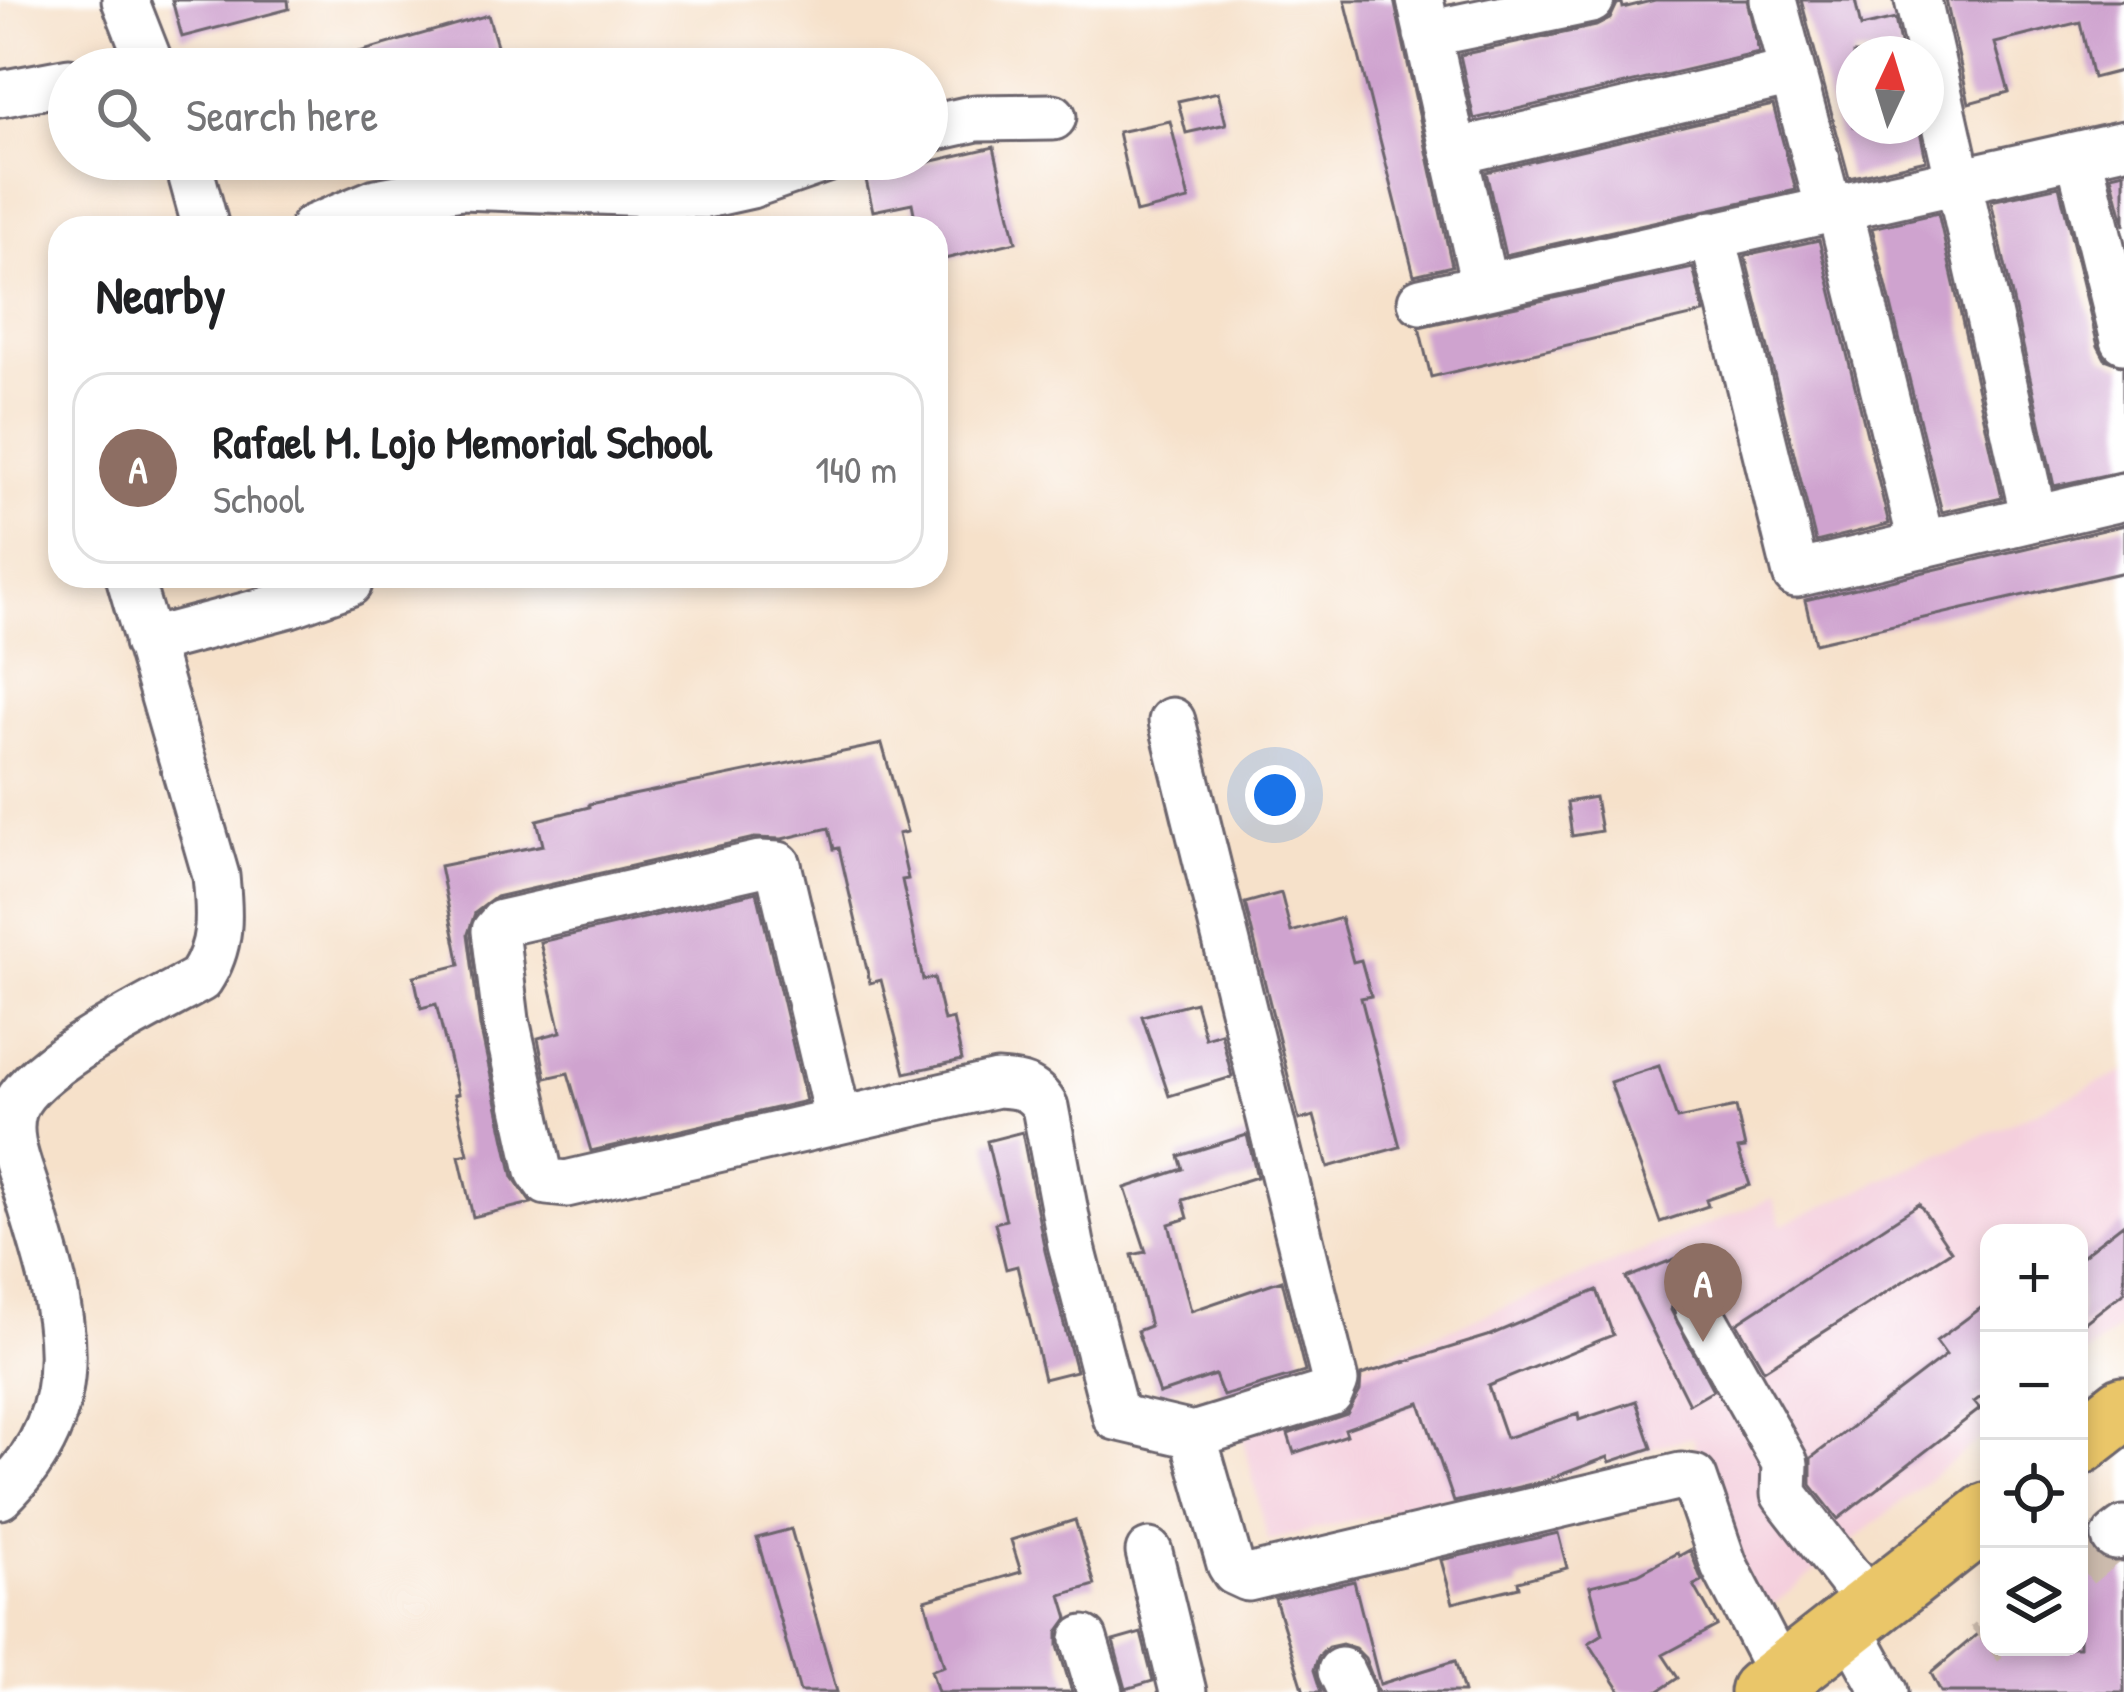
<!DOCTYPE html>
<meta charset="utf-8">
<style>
:root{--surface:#fff;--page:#f2f2f2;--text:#202124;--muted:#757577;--line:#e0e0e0;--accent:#db2777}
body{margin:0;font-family:"Patrick Hand",sans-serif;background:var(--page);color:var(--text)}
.controls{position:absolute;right:36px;bottom:36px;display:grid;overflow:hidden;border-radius:24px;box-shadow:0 6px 18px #0003}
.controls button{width:108px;height:108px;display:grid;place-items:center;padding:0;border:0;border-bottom:3px solid var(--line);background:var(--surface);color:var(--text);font:60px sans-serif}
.compass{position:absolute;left:1836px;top:36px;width:108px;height:108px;border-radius:50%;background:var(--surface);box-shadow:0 6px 18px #0003;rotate:4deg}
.you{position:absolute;left:1275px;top:795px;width:42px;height:42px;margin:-30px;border:9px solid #fff;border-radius:50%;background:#1a73e8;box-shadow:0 0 0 18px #1a73e833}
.badge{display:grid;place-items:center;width:78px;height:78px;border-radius:50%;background:var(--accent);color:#fff;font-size:39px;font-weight:700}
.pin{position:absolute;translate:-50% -99px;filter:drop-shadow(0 3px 6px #0008)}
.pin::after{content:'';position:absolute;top:63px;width:42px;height:36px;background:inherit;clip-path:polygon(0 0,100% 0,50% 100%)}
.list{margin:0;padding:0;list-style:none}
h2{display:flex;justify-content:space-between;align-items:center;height:156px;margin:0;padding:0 48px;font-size:51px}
h2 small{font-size:39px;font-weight:400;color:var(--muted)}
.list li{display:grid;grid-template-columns:78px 1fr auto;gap:36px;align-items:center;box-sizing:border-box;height:192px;margin:0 24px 24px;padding:0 24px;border:3px solid var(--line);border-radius:36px}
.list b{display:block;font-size:45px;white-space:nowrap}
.list p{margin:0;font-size:39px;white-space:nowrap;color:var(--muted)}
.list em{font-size:39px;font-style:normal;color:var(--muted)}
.icon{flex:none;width:66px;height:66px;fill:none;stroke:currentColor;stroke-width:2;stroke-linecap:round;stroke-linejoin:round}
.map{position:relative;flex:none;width:2124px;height:1692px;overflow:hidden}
.search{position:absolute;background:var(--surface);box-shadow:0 6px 18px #0003;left:48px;top:48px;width:900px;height:132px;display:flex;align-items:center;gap:30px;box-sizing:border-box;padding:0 42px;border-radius:66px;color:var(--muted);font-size:45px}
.panel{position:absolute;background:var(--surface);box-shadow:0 6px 18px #0003;left:48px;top:216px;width:900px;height:372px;border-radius:36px}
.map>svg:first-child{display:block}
.built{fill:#f4cfdd}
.building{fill:#cfa3cf}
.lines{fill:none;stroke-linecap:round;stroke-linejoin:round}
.minor-tunnel{stroke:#ccbbad;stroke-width:45;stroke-dasharray:45 22;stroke-linecap:butt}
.minor-casing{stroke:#6c656d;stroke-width:51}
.highway-casing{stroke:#6c656d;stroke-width:69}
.minor{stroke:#fff;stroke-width:45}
.highway{stroke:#eac669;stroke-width:63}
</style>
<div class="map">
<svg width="2124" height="1692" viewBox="0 0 2124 1692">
<rect width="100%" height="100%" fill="#fff"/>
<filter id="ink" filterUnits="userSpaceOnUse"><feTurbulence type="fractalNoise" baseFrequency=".00833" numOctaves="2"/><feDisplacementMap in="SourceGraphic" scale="24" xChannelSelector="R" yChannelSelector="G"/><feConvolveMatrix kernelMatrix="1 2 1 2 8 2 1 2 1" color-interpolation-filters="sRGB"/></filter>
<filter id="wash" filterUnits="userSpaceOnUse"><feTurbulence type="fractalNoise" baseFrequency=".004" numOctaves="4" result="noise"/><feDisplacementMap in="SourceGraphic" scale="48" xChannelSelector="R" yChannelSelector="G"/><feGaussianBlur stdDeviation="2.7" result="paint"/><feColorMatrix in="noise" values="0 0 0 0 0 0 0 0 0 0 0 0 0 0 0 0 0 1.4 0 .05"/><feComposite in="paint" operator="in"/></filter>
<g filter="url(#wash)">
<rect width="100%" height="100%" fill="#f6e1ca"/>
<!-- built -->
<path class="built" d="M2124,1072V1324L2079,1360V1233H1989V1432L1759,1616L1713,1527L1693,1437L1268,1541L1238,1415L1773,1198L1782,1225Z"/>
<g id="blocks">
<!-- building -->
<path class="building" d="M172,0H288L289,9L182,37Z
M1345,0H1394L1452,266L1414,275Z
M1655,0H1747L1759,53L1474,119L1460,55L1596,26L1610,19L1617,4L1622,3L1623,8Z
M1801,0H1855L1861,27L1895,19L1902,54H1854V126H1919L1926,160L1849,178Z
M1946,0H2124V70L2093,78L2080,22L1995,43L2009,92L1969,103Z
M488,15L504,69H329L328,61Z
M1218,92L1226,124L1186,133L1178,101Z
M1773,105L1796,190L1505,255L1486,172Z
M1170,121L1189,200L1136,213L1118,132Z
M994,147L1016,242L936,261V228H917L912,203L873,211L864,171L905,162L907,167Z
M2124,172V226L2111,175Z
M2059,186L2098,346L2105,359L2124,366V471L2054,486L1991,201Z
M1938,213L2002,498L1942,512L1872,228Z
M1819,240L1889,524L1816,542L1745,256Z
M1693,268L1704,313L1431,377L1419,327Z
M2124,525V572L1815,643L1805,600Z
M882,744L907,832L898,834L908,879L902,880L923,980L934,978L944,1021L953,1019L962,1060L905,1073L881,980L870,983L839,848L834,849L829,828L782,839L754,838L496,897L475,913L468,934L480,1026L513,1177L531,1203L473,1217L459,1156L468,1154L454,1095L458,1094L436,1004L421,1008L414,976L460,965L440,866L543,845L537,820L589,807V804Z
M1595,797L1601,831L1572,836L1567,802Z
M757,892L806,1101L591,1151L568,1073L546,1078L538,1038L561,1032L540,942Z
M1281,893L1291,932L1341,918L1353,962L1361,960L1371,996L1361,998L1400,1147L1328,1167L1314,1116L1299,1120L1245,903Z
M1195,1002L1205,1038L1221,1033L1232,1077L1169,1096L1142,1016Z
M1659,1066L1677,1119L1736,1107L1745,1148L1738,1149L1750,1185L1706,1200L1708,1206L1660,1222L1610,1082Z
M1022,1132L1045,1251L1076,1371L1044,1379L1017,1266L1006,1269L995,1223L1006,1220L987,1141Z
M1247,1135L1257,1177L1183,1200L1188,1218L1169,1224L1191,1311L1282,1280L1305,1372L1223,1396L1215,1375L1159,1394L1137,1331L1150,1326L1132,1255L1146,1252L1125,1188L1183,1169L1179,1156Z
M1919,1204L1951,1251L1764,1370L1737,1323Z
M2124,1223V1292L2079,1327V1258Z
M1682,1256L1692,1284L1675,1294L1671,1310L1713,1390L1689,1404L1626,1278Z
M1597,1290L1613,1335L1488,1386L1506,1438L1578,1414L1579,1420L1636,1401L1652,1448L1610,1462L1608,1457L1544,1481L1454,1502L1420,1403L1345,1429L1347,1435L1294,1453L1288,1434L1347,1414L1360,1391L1361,1375L1488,1336Z
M1989,1302V1391L1974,1402L1980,1409L1838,1519L1811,1485V1458L1946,1355L1936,1341Z
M1075,1520L1095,1585L1061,1595L1068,1618L1058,1632V1646L1072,1692H938L931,1670L944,1666L925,1600L1021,1572L1011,1540Z
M791,1529L837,1692H800L757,1538Z
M1558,1533L1567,1568L1518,1581L1519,1587L1453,1603L1441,1560Z
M2089,1542L2095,1554L2104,1561L2124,1562V1692H1941L1931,1673L1989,1624V1647H2079V1549Z
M1690,1550L1702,1581L1694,1585L1717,1626L1663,1655L1678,1678L1657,1692H1621L1589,1643L1603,1634L1590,1586L1638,1574L1677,1553L1679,1556Z
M1354,1581L1380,1684L1455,1661L1464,1692H1378L1365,1658L1355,1648L1342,1644L1328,1647L1318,1657L1314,1670L1321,1692H1304L1275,1599Z
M1141,1633L1153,1681L1126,1689L1113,1641Z"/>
</g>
</g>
<g filter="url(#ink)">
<use href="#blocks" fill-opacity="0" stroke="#6c656d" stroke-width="3"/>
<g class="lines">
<!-- minor-tunnel -->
<path class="minor-tunnel" d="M2079,1566L2115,1537
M1984,1644L1989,1640"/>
<defs>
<path id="minor" d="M125,0L152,69
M1420,0L1484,285
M1773,0L1829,209
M1918,0L2034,518
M1427,34L1591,0
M0,94L69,81
M927,129L976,118L1053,117
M1454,152L1791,73
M2079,156L2124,340
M187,159L206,228
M1839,206L1922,545
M313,228L376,202L461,186L706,195L751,185L826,159
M1712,234L1796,574L2124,497
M1421,301L2124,144
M147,642L290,604L349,583
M1172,721L1335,1381L1330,1393L1193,1435L1230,1564L1235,1572L1248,1578L1681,1476L1694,1478L1724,1565L1782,1677
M838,1119L778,865L760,864L502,923L495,931L506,1020L539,1171L547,1182L566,1184L997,1084C1020,1085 1033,1087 1045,1107L1071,1244L1116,1417L1193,1435
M1698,1309L1785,1463L1784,1494L1870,1605
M0,1496C97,1403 60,1300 26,1189C18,1164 5,1135 14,1109C30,1064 157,1003 200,979C222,946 220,915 216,876L129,576
M2115,1537L2124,1530
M1149,1552L1183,1692
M1847,1623L1885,1692
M1084,1639L1100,1692
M1341,1671L1351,1692"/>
<path id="highway" d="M2079,1443L2124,1408
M1762,1692L1989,1514"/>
</defs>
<!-- minor casing -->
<use href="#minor" class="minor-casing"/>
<!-- highway casing -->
<use href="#highway" class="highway-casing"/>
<!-- minor -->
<use href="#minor" class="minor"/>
<!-- highway -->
<use href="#highway" class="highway"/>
</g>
</g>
</svg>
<div class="controls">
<button>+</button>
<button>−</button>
<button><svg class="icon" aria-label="locate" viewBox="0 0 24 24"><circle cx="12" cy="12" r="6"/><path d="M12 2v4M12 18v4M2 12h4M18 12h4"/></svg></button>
<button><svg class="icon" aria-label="layers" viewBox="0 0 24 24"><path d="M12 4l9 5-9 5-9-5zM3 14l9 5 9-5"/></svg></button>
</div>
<svg class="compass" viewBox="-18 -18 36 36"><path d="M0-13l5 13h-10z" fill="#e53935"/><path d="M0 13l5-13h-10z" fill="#757577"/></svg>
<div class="you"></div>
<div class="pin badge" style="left:1703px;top:1342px;background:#8d6e63">A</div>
<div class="search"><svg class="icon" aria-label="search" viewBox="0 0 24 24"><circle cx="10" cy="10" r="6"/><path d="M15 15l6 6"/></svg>Search here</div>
<section class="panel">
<h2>Nearby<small></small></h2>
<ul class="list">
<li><span class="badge" style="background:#8d6e63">A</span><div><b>Rafael M. Lojo Memorial School</b><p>School</p></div><em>140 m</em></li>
</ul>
</section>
</div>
